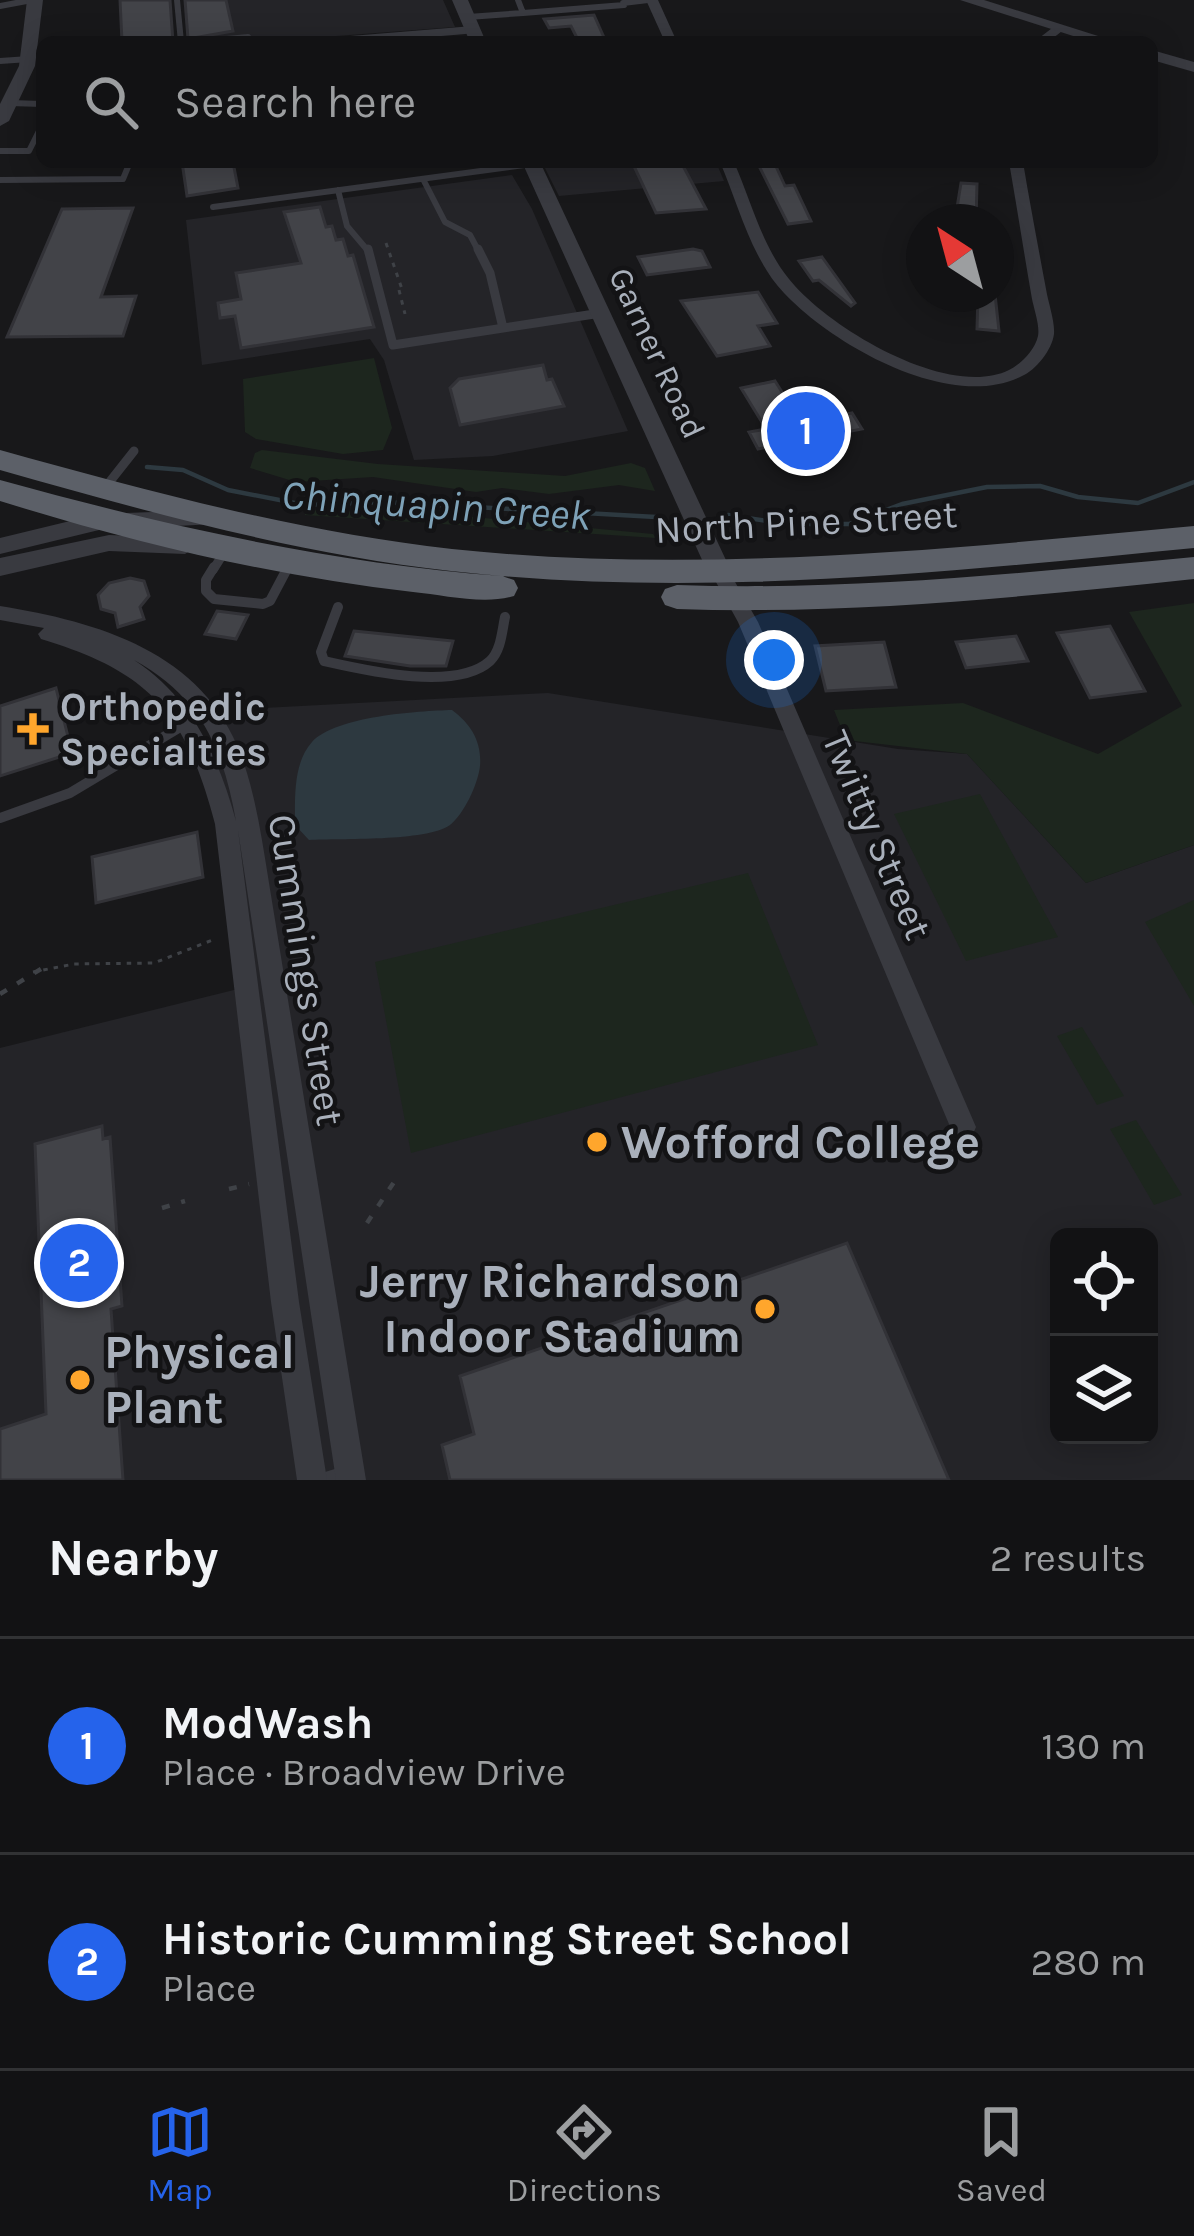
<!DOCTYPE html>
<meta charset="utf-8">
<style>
:root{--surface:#121214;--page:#1f2022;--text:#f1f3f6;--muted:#9c9ea0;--line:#313234;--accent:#2563eb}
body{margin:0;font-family:Karla,sans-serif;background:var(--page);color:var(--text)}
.controls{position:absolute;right:36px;bottom:36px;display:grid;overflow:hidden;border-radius:18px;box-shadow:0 6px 30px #0003}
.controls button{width:108px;height:108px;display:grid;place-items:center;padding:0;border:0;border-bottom:3px solid var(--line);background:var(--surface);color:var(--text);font:60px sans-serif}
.compass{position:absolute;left:906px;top:204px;width:108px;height:108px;border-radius:50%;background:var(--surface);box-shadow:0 6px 30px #0003;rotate:324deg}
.you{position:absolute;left:774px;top:660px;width:42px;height:42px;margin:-30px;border:9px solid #fff;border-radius:50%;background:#1a73e8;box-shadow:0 0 0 18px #1a73e833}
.badge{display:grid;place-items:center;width:78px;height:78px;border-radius:50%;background:var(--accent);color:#fff;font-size:39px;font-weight:700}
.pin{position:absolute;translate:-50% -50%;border:6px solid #fff;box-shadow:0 3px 12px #0006}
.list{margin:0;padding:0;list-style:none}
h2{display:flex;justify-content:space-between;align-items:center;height:156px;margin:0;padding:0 48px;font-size:51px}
h2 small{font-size:39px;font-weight:400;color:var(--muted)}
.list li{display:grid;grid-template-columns:78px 1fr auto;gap:36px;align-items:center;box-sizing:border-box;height:216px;padding:0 48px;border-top:3px solid var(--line)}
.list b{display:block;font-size:45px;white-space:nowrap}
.list p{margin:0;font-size:39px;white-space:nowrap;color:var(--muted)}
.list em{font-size:39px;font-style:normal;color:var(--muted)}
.icon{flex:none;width:66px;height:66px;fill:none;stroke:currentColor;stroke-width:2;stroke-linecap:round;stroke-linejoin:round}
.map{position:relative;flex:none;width:1194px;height:1480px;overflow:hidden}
.search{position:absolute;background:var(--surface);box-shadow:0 6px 30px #0003;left:36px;right:36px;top:36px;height:132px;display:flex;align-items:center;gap:30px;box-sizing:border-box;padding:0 42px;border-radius:18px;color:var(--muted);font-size:45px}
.sheet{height:588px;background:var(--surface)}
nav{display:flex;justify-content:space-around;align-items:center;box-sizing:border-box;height:168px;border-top:3px solid var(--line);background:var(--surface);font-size:33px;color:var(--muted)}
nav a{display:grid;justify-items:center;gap:6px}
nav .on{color:var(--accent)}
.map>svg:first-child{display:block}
.built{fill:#242428;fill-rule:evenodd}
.green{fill:#1d261e}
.water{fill:#2d3940}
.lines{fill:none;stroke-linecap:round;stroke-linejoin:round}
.stream{stroke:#2d3940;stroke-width:4.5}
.building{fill:#424348;stroke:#323237;stroke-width:3}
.path-far1{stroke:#3f4247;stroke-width:3;stroke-dasharray:4.5 6;stroke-linecap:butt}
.path{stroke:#3f4247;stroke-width:4.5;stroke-dasharray:8 12;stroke-linecap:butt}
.service-far3{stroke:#393a40;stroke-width:6}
.service-far2{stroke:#393a40;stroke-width:9}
.service-far1{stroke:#393a40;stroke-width:10}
.service{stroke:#393a40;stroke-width:14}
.minor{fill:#393a40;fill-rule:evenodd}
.tertiary{fill:#393a40;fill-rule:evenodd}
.trunk{fill:#5c6068;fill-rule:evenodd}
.poi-dot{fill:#ffa62c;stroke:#131315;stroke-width:4.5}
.labels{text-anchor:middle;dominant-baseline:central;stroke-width:9;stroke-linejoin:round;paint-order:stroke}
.far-street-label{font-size:33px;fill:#a9b0bb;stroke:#131315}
.street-label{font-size:39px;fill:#a9b0bb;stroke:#131315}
.poi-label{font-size:39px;font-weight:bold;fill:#a9b0bb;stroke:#131315;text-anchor:start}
.water-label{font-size:42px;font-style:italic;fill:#7ea2b8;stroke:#131315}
.near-poi-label{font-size:48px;font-weight:bold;fill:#a9b0bb;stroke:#131315;text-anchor:start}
</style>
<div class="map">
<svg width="1194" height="1480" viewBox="0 0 1194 1480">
<rect width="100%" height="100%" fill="#18181a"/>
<!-- built -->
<path class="built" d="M184,0H443L455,27L257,42H189Z
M542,162H716L724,181L559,196Z
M512,175L532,209L628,431L493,456L414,460L384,360L370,339L202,365L186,220Z
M548,693L898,749L967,754L1086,883L1194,845V1480H0V1048L246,987L207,711ZM1059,1237H1149V1435H1059Z"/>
<!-- green -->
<path class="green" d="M374,358L392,428L383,450L343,454L256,439L245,432L243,379Z
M262,450L378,464L565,476L631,463L645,468L655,491L619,485L549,494L502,488L476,492L373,477L296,482L250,468L255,453Z
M305,510L441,514L653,534L656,538L305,515Z
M1194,603V845L1086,883L967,754L846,740L834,710L963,703L1098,754L1182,706L1129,612Z
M980,794L1058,937L966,961L894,814Z
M748,873L818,1045L411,1153L375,962Z
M1194,900V1006L1145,922Z
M1082,1027L1124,1096L1097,1105L1057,1036Z
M1136,1120L1182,1195L1154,1205L1110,1129Z"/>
<!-- water -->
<path class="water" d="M452,710C471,724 482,742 480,766C478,784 464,814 450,825C426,842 340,838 309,840L295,825C295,798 293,763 312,742C336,716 418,711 452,710Z"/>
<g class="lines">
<!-- stream -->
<path class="stream" d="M147,467L183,470L228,490L305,505L386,502L656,517
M728,515L787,524H849L902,504L987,487L1040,486L1078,497L1138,503L1194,482"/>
</g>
<!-- building -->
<path class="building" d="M120,0H170L173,42H122Z
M185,0H226L233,31L188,39Z
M594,15L606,42H579L571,26L549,28L544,19Z
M182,162H233L238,188L187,196Z
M632,162H681L706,209L656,213Z
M757,162H774L785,186L794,185L811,221L788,224Z
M961,183L977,184L976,222L955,220Z
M320,207L326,227L332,226L336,240L343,239L348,256L353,255L374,327L241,348L235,316L220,318L218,303L241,299L236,273L301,263L284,212Z
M133,208L101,297L136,296L123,336L7,337L62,209Z
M693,249L702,251L710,267L647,275L638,257Z
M822,257L855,303L851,306L819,280L813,281L799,261Z
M758,292L777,323L758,326L770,346L717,356L681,301Z
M978,294H995L999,331L977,329Z
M543,365L547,380L552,379L564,406L460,425L450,388L459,379Z
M775,381L801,422L852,413L862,429L758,449L749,432L766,429L741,388Z
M130,578L144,581L149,596L140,607L144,619L118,627L115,613L101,609L98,595L109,583Z
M217,611L248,615L236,639L205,634Z
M1110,626L1145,691L1090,698L1057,633Z
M354,631L453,641L446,666H410L345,656Z
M1016,636L1028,661L966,668L956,642Z
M884,642L896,687L826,691L815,646Z
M56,688L72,753L0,776V706Z
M197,832L203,877L96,903L92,857Z
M102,1126L103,1139L110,1137L122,1306L111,1309L123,1480H0V1429L46,1414L35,1144Z
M847,1243L949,1480H450L442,1445L474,1434L460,1376Z"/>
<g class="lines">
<!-- path-far1 -->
<path class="path-far1" d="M386,243L402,289
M399,290L405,314
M33,972L74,964L154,963L215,939"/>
<!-- path -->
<path class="path" d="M0,994L41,969
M229,1189L249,1184
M162,1208L185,1201
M367,1223L398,1176"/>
<!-- service-far3 -->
<path class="service-far3" d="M177,0L181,42
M518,0L523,13L624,5
M623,3L648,0
M0,6L32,0
M468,17L523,13
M195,42L248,37
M542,42H567
M0,61L29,59
M10,103L42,104
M0,151H29L42,125
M423,179L445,222L470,235L479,252
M0,180L123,179L130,162
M338,190L347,226L369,252
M213,207L532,164"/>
<!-- service-far2 -->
<path class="service-far2" d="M368,249L393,345L601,313
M478,249L490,273L503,328
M104,489L134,451
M213,570L225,551
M286,570L290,563"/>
<!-- service-far1 -->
<path class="service-far1" d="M214,567L206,580V591L214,599L263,604L270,601L288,567
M338,607L321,652L324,661C364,670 456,692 490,661C501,651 502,631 505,617
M0,818L70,793L207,711"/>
<!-- service -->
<path class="service" d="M323,1480L349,1472"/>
<!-- minor -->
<path class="minor" d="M646,0H658L677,42H665Z
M1056,25L1066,28L1048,42H1034Z
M473,26L477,27V33L371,42H320L326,38Z
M720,162H734C751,201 762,246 789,279C827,327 948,400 1009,370C1021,364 1035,350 1038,336C1040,326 1034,309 1032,299C1024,253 1017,208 1009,162H1023C1030,204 1038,246 1046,289C1048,302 1055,321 1054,334C1052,350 1036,370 1022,376C951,412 834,346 784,293C751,258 739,206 720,162Z
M720,566L727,568L758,622L976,1127L972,1136L963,1140L954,1136L738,622L711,573Z
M0,606C99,622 203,652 241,755C256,796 262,840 269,883L366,1480H336L238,830L299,1302L327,1480H297L271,1302L215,824C186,714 151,672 41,639L38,634L44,628L0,620ZM134,660C201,697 223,748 236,821C218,756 192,698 134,660Z"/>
<!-- tertiary -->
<path class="tertiary" d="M27,0H43L35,66L9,121L0,126V104L19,66Z
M452,0H468L486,42H470Z
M960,0H984L1117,42H1092Z
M1152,50L1194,62V72L1152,60Z
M522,162H540L732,573L729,579H711L708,573Z
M207,510L215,512L219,518L215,524L99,530L0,554V538L99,514Z
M109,535L185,538L197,546L185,554L109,551L0,576V558Z"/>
<!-- trunk -->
<path class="trunk" d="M0,450C148,491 298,532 452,549C699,575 947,549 1194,526V548C947,572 699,599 451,571C298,554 148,512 0,470Z
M0,480C167,526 329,563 502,576L514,580L518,588L514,596C484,605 444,595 413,592C272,576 135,543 0,501Z
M1194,557V579C1021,597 851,615 677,609L665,605L661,597L665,589L677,585C851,591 1021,573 1194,557Z"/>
</g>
<!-- markers -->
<g class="poi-dot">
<path d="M27 711h12v12h12v12h-12v12h-12v-12h-12v-12h12z"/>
<circle cx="597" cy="1142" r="12"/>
<circle cx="765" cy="1309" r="12"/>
<circle cx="80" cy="1380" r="12"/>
</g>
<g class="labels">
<!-- far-street labels -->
<g class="far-street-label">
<text transform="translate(657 353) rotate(65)">Garner Road</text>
</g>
<!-- street labels -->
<g class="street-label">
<text transform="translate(806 522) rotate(-3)">North Pine Street</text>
<text transform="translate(877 835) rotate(67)">Twitty Street</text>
<text transform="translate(306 970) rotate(81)">Cummings Street</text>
</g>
<!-- poi labels -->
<g class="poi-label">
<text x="60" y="707">Orthopedic<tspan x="60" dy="45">Specialties</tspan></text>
</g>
<!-- water labels -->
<g class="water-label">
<text transform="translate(436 505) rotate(4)">Chinquapin Creek</text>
</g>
<!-- near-poi labels -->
<g class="near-poi-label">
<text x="621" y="1142">Wofford College</text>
<text x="741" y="1281" text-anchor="end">Jerry Richardson<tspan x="741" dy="55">Indoor Stadium</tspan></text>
<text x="104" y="1352">Physical<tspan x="104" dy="55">Plant</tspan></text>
</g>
</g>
</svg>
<div class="controls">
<button><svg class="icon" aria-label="locate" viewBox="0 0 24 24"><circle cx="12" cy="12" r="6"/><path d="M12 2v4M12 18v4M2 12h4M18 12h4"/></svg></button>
<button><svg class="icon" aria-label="layers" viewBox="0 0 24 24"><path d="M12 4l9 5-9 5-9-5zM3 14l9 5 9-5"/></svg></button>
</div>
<svg class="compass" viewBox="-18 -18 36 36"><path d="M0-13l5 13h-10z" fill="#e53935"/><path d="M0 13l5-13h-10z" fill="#9c9ea0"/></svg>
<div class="you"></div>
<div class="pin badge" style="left:806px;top:431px">1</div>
<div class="pin badge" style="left:79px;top:1263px">2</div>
<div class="search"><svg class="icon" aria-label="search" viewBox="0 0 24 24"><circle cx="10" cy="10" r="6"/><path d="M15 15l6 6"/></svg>Search here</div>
</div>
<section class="sheet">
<h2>Nearby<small>2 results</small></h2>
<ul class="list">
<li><span class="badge">1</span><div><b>ModWash</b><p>Place · Broadview Drive</p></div><em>130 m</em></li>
<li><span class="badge">2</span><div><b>Historic Cumming Street School</b><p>Place</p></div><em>280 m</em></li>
</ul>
</section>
<nav>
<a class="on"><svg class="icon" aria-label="map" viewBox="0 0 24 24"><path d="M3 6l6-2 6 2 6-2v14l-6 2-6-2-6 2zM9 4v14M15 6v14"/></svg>Map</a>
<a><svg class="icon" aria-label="directions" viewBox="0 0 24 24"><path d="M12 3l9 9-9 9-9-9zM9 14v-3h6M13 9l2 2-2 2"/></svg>Directions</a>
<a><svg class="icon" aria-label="saved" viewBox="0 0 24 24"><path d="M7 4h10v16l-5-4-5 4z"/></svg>Saved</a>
</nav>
